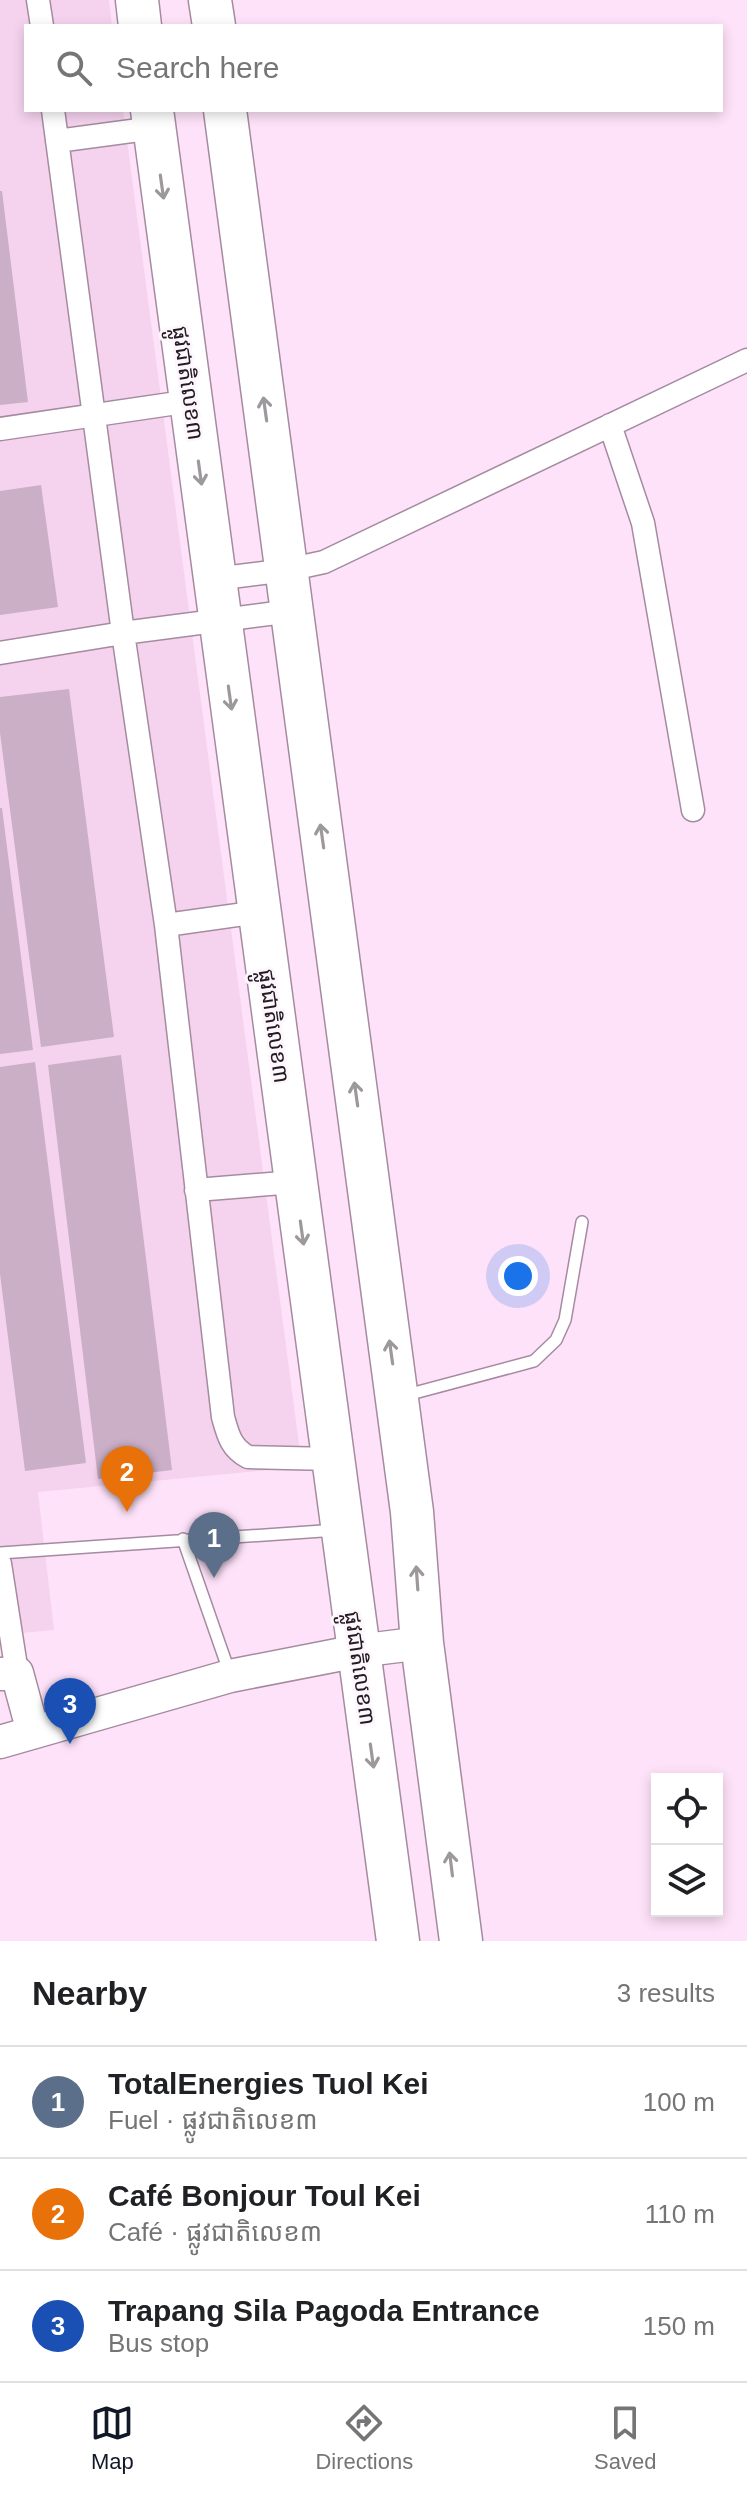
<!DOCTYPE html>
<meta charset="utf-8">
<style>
:root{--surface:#fff;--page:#f2f2f2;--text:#202124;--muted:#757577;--line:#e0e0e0;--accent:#111827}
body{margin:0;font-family:Helvetica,"Noto Sans Khmer",sans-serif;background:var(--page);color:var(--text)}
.controls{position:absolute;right:24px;bottom:24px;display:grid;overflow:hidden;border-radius:0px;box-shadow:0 4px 12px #0003}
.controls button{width:72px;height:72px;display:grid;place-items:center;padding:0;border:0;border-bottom:2px solid var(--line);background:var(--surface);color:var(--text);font:40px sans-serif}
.you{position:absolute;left:518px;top:1276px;width:28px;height:28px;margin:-20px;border:6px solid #fff;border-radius:50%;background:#1a73e8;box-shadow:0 0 0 12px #1a73e833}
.badge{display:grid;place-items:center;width:52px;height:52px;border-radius:50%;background:var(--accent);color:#fff;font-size:26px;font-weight:700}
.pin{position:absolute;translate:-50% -66px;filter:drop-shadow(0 2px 4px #0008)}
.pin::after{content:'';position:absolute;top:42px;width:28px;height:24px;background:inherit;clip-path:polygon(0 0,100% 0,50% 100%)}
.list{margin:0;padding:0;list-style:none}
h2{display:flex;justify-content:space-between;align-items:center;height:104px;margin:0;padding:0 32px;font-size:34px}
h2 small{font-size:26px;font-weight:400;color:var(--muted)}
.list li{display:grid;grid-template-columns:52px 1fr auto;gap:24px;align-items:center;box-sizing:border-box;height:112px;padding:0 32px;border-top:2px solid var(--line)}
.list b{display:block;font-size:30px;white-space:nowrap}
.list p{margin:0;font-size:26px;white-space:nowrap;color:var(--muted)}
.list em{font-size:26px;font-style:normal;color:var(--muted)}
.icon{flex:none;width:44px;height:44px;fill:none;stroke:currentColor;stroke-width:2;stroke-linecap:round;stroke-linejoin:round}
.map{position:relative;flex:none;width:747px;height:1941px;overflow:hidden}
.search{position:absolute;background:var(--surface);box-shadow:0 4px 12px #0003;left:24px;right:24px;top:24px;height:88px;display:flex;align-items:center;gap:20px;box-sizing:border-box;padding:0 28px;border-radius:0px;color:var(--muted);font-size:30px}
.sheet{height:440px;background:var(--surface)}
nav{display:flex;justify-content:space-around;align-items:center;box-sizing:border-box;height:112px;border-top:2px solid var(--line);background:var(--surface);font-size:22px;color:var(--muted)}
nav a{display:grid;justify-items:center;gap:4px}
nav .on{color:var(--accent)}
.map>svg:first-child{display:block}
.built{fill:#f5d3ef}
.building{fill:#caafc6}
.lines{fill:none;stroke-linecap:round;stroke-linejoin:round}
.lane-casing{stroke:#a58ba0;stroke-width:14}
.street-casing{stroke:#a58ba0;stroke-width:25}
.secondary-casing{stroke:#a58ba0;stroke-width:35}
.highway-casing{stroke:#a58ba0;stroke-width:45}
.lane{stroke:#fff;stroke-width:11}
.street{stroke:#fff;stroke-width:22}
.secondary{stroke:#fff;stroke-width:32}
.highway{stroke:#fff;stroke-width:42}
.oneway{stroke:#9c989c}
.labels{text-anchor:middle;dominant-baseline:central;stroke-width:6;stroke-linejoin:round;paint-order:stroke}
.street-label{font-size:22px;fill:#231a22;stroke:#fdf7fc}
</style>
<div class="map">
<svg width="747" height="1941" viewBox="0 0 747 1941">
<rect width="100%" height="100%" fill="#fee2f9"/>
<!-- built -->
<path class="built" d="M0,0H109L112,26H26V110H123L302,1467L38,1492L54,1630L0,1635Z"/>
<!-- building -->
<path class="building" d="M0,191H2L28,402L0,405Z
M41,485L58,607L0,615V491Z
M69,689L114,1037L41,1047L0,733V697Z
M0,808H2L33,1050L0,1054Z
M121,1055L172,1470L98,1479L48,1065Z
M35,1062L86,1463L25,1471L0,1274V1067Z"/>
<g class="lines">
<defs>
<path id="lane" d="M403,1396L534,1361L556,1340L565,1320L582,1222
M183,1539L230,1674
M0,1553L337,1530"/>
<path id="street" d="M38,0L42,26
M53,110L123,633L166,925L223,1417C228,1435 231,1448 248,1457L332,1459
M57,141L154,128
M610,425L643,523L693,810
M0,429L191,401
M215,579L287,570L324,562L747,360
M0,653L123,633L292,611
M166,925L259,912
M196,1190L295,1182
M0,1564L17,1673"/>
<path id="secondary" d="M0,1674L17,1673L33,1732
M0,1742L230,1676L358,1651L422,1643"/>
<path id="highway" d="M137,0L140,26
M210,0L214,26
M152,110L398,1941
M225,110L412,1512L422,1643L461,1941"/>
</defs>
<!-- lane casing -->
<use href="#lane" class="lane-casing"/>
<!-- street casing -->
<use href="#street" class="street-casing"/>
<!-- secondary casing -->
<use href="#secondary" class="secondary-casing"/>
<!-- highway casing -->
<use href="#highway" class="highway-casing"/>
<!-- lane -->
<use href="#lane" class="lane"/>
<!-- street -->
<use href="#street" class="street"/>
<!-- secondary -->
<use href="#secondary" class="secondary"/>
<!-- highway -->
<use href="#highway" class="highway"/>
</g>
<!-- one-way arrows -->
<defs><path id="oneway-shaft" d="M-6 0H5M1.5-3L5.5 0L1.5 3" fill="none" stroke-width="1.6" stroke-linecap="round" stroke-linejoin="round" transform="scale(2)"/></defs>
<g class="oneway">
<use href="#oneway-shaft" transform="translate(162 187) rotate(82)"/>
<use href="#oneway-shaft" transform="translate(265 409) rotate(-98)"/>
<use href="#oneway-shaft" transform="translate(200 473) rotate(82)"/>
<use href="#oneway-shaft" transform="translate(230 698) rotate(82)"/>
<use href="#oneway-shaft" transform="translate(322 836) rotate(-98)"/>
<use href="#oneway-shaft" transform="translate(356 1094) rotate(-98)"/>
<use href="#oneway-shaft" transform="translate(302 1233) rotate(82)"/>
<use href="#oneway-shaft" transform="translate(391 1352) rotate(-98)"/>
<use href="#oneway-shaft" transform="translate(417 1578) rotate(-94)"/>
<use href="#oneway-shaft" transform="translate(372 1756) rotate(82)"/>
<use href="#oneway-shaft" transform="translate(451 1864) rotate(-97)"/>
</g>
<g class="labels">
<!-- street labels -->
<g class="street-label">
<text transform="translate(188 383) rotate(82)">ផ្លូវជាតិលេខ៣</text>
<text transform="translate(274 1026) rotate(82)">ផ្លូវជាតិលេខ៣</text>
<text transform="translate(360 1668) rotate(82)">ផ្លូវជាតិលេខ៣</text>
</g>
</g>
</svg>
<div class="controls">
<button><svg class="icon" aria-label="locate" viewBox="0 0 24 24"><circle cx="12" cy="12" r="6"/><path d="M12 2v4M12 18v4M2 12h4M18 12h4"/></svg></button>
<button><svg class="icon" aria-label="layers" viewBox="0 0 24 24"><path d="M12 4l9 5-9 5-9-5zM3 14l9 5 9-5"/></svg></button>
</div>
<div class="you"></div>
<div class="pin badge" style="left:214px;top:1578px;background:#5c6f8a">1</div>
<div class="pin badge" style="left:127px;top:1512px;background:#e8710a">2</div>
<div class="pin badge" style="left:70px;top:1744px;background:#1a4fb4">3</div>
<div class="search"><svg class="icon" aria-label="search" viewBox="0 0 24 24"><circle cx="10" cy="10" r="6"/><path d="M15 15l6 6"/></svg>Search here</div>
</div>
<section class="sheet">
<h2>Nearby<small>3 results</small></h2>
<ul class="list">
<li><span class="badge" style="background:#5c6f8a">1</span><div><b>TotalEnergies Tuol Kei</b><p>Fuel · ផ្លូវជាតិលេខ៣</p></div><em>100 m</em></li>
<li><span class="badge" style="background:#e8710a">2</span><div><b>Café Bonjour Toul Kei</b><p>Café · ផ្លូវជាតិលេខ៣</p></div><em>110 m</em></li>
<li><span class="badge" style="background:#1a4fb4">3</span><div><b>Trapang Sila Pagoda Entrance</b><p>Bus stop</p></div><em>150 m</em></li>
</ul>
</section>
<nav>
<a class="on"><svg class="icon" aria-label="map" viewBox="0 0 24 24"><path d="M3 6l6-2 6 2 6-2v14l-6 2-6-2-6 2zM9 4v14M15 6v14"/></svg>Map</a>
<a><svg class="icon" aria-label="directions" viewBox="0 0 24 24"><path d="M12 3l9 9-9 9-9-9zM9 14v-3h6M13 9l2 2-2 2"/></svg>Directions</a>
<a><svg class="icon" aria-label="saved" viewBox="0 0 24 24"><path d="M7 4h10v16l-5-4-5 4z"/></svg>Saved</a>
</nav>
